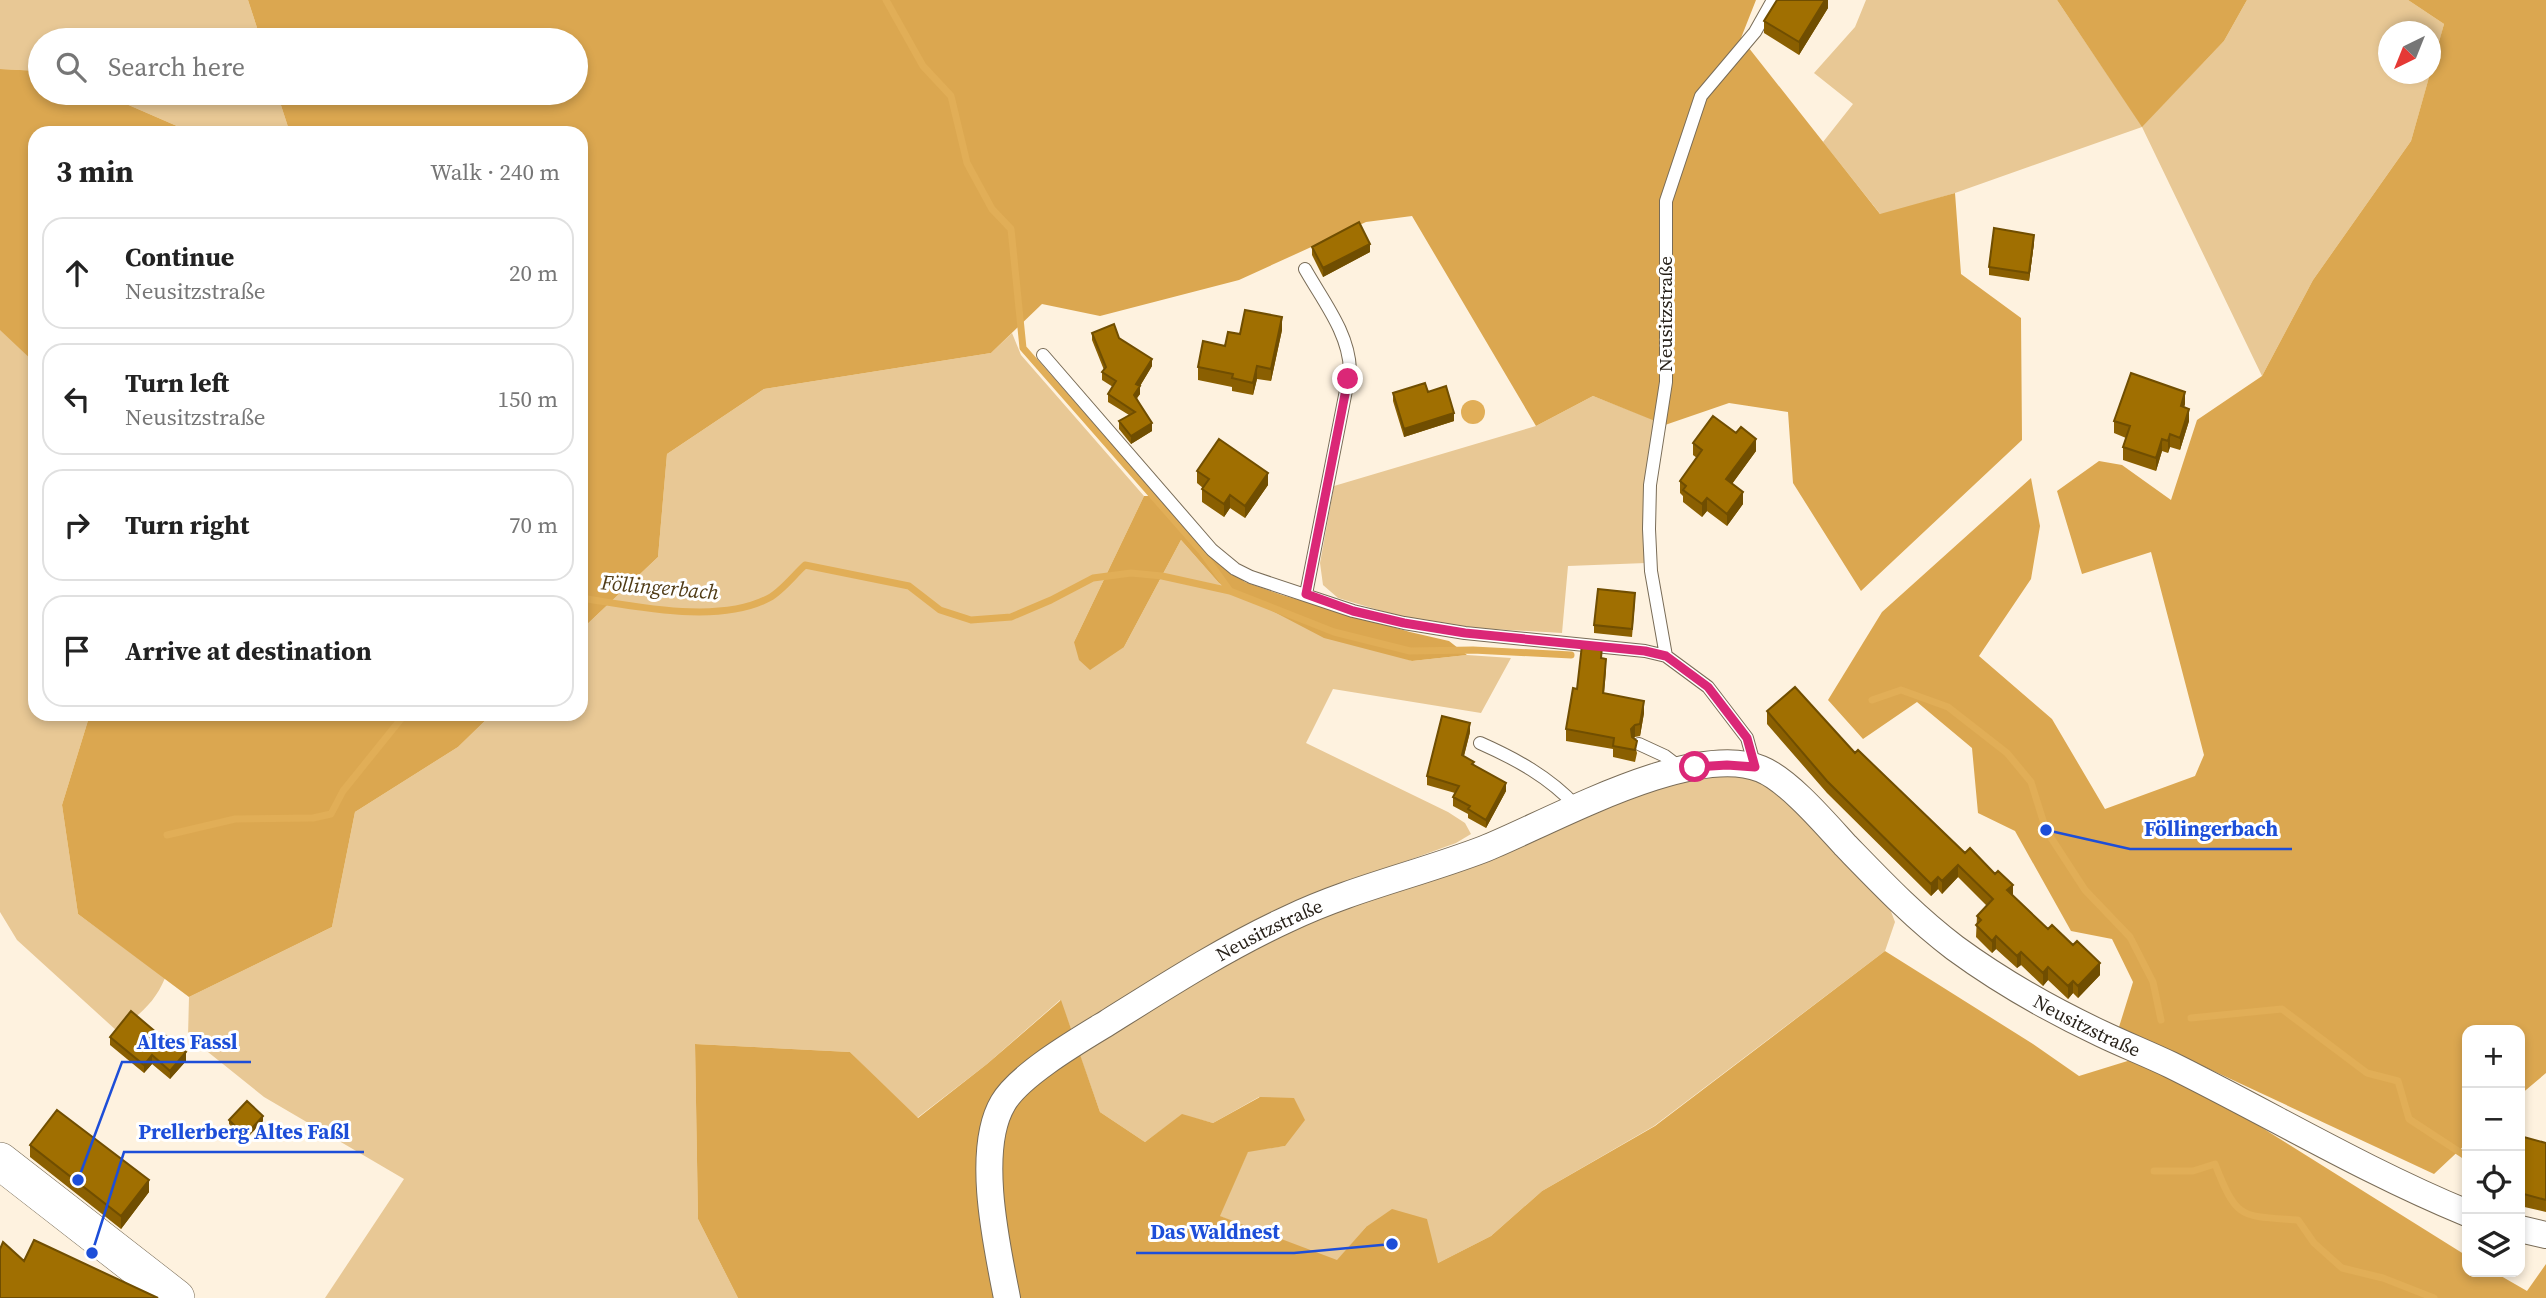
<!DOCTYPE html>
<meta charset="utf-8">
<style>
:root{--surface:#fff;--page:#f2f2f2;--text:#222;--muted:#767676;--line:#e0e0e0}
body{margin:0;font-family:"Source Serif 4",serif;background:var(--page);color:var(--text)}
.controls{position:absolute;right:21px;bottom:21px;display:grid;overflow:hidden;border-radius:14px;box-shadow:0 4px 10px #0003}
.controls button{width:63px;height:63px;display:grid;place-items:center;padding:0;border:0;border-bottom:2px solid var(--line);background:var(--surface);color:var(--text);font:35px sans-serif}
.compass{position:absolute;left:2378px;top:21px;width:63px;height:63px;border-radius:50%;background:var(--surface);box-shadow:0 4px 10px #0003;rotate:223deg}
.stop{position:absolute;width:21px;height:21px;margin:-16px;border:5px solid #db2777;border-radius:50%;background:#fff}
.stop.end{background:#db2777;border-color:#fff;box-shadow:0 2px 7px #0008}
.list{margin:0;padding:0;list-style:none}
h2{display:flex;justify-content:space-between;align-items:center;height:91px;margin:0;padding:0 28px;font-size:30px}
h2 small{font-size:23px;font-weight:400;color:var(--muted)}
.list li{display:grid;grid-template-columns:46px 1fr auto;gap:21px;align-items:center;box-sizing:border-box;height:112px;margin:0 14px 14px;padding:0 14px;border:2px solid var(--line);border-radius:21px}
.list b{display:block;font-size:26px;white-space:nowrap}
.list p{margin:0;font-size:23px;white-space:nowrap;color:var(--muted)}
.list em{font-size:23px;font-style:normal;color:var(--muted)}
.icon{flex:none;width:38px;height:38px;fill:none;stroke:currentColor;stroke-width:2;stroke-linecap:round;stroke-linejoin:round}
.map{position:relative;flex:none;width:2546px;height:1298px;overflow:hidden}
.search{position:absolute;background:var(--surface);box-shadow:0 4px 10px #0003;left:28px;top:28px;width:560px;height:77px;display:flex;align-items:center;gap:18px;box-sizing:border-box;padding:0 24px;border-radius:38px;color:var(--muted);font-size:26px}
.panel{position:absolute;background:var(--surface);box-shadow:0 4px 10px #0003;left:28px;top:126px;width:560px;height:595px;border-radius:21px}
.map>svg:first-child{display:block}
.green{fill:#e8c895}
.forest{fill:#dba750}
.water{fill:#e1ae57}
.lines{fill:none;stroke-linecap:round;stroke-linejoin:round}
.stream{stroke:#e1ae57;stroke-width:7}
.lane-casing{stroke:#796c57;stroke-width:14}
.street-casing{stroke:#796c57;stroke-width:28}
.secondary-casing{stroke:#796c57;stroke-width:38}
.lane{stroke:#fff;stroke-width:12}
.street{stroke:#fff;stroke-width:26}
.secondary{stroke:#fff;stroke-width:37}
.wall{fill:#8a5f01}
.shaded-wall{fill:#704e01}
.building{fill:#a06f01;stroke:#704e01;stroke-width:2}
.route{stroke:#db2777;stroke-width:9}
.labels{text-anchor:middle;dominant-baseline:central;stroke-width:6;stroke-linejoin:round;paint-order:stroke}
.street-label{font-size:19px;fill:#28221a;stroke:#fff}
.water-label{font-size:21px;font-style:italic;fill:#503b16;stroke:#fff}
.leader{fill:none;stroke:#1d4ed8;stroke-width:2.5}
.callout-dot{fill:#1d4ed8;stroke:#fff;stroke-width:2.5}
.callout-label{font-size:21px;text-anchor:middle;font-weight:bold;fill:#1d4ed8;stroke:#fff;stroke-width:6;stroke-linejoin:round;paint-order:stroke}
</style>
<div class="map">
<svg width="2546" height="1298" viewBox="0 0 2546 1298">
<rect width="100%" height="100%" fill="#fef2df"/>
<!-- green -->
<path class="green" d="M0,0H248L261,40H40V71L0,69Z
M1866,0H2057L2142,126L2224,41L2247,0H2408L2444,24L2431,72L2430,32H2388V74H2430L2411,141L2313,280L2262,376L2142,127L1955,193L1881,215L1823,142L1853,104L1814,73L1855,27Z
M101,93H277L290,133H193Z
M0,329L35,362V714H90L62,805L78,914L165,978C155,1003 138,1016 117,1031L17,940L0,912Z
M1012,333L1021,355L1144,496L1074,642L1124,647L1181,540L1219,583L1412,661L1467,655L1511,658L1481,713L1333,689L1306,743L1448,812L1465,823L1471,834L1456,843L1293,902L1071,1029L1060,1000L987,1064L917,1118L850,1052L695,1044L698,1219L738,1298H325L404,1179L264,1097L188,1036L189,997L332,927L355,812L458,747L492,714H581V630L658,557L667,454L764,389L991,353Z
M1593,396L1657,421L1646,563L1568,566L1562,633L1455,627L1402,617L1338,598L1323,585L1320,563L1334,486L1536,426Z
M1698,775H1743L1774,786L1887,901L1895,922L1885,951L1654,1126L1542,1191L1491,1236L1438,1263L1366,1227L1337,1261L1219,1216L1248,1151L1285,1146L1259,1097L1213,1123L1182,1115L1145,1142L1100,1112L1079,1053L1247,952L1325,913L1573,819Z"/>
<!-- forest -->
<path class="forest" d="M248,0H1756L1741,38L1880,214L1955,193L1961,274L2021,318L2022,440L1861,591L1793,483L1788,412L1729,403L1665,425L1593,396L1536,426L1412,216L1366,222L1239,280L1100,316L1042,304L991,353L764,389L667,454L658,557L581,630V133H290L277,93H576V40H261Z
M2057,0H2247L2224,41L2142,127Z
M2408,0H2546V1073L2520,1095V1030H2467V1143L2434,1174L2119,1027L2133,982L2112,939L2071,931L2015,831L1978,813L1972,748L1917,702L1863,739L1828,700L1882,612L2031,478L2040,526L2031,579L1979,656L2052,719L2105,809L2195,776L2204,755L2151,552L2082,574L2057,491L2099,461L2122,465L2171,500L2197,420L2262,376L2313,280L2411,141L2444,24Z
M0,69L40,71V93H101L193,133H35V363L0,330Z
M1144,496H1157L1222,565L1245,582L1282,595L1410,632L1449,641L1467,655L1412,661L1324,638L1219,583L1181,540L1124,647L1090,670L1079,660L1074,642Z
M90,714H492L458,747L355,812L332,927L189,997L78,914L62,805Z
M1885,951L2033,1044L2079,1076L2134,1059L2229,1107L2467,1256V1272H2494L2527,1291L2546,1264V1298H738L698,1219L695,1044L850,1052L918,1118L987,1064L1061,1000L1100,1112L1145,1142L1182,1114L1213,1123L1260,1097L1294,1098L1305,1120L1285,1146L1248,1152L1220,1216L1337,1260L1366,1227L1392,1209L1427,1219L1438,1263L1491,1236L1542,1191L1655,1126Z"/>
<!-- water -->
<path class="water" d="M1461 412a12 12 0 1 1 24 0a12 12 0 1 1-24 0Z"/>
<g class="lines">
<!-- stream -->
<path class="stream" d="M886,0L923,66L951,96L967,163L992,209L1011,229L1023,348L1202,552L1230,591
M581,598C635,606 719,625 769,598C782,591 794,575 805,565L909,586L940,610L971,620L1011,617L1051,600L1093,578L1131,573L1162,576L1230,591L1334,632L1410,651L1473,650L1571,655
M1872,700L1901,690L1948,707L2007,753L2031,782L2046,830L2085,890L2130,937L2153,982L2161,1020
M167,835L235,819L313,818L331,814L343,791L405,714
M2191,1018L2282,1009L2367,1073L2398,1081L2409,1119L2467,1157
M2154,1171H2193L2215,1164C2237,1220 2240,1216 2298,1220L2314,1243L2342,1268L2383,1278L2434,1298"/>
<defs>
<path id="lane" d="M1305,269C1323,301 1349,333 1350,370L1306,594
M1043,355L1212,550L1235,569L1251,577L1353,611L1404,623L1465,633L1645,651L1666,656L1708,687L1747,738L1755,767
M1666,656L1651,571L1649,529L1650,485L1666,382V201L1701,96L1755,32L1773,0
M1480,743C1516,759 1549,777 1576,806
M1639,744L1665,756L1682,769"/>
<g id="street">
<path d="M2520,1229L2546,1235"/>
<path id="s1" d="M1007,1298C997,1247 975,1150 1003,1103C1019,1075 1079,1040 1107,1023C1166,986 1225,948 1288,919C1350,889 1419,874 1484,849C1549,823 1692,741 1761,769C1788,780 1824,822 1845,845C1880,881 1914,917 1955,948C2000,981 2051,1010 2102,1034C2125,1045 2148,1054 2171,1065C2270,1114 2365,1171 2467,1213"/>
</g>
<path id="secondary" d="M0,1161L176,1298"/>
</defs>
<!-- lane casing -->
<use href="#lane" class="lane-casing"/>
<!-- street casing -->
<use href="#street" class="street-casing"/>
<!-- secondary casing -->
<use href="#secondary" class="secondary-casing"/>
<!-- lane -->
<use href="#lane" class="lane"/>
<!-- street -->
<use href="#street" class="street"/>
<!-- secondary -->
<use href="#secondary" class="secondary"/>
</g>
<!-- wall -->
<path class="wall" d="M1828,0V8L1799,55L1764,33V21Z
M2034,243L2029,281L1989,275V267Z
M1312,247L1370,252L1323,277L1312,255Z
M1282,330L1271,381L1257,379L1253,395L1232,391V387L1198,380V367L1240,334Z
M1092,333L1119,338L1152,366L1140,386V394L1137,398L1152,431L1131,444L1119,429V421L1129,415L1108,402V394L1113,387L1102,380V372L1104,370L1092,340Z
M1428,392L1454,421L1404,437L1393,401V393Z
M2185,404L2184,407L2189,421L2180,450L2170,447L2168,453L2162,451L2156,471L2123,460V447L2126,438L2114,433V421Z
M1736,433L1756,451L1732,484L1743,504L1727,526L1707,511L1702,517L1683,502V496L1680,493V481L1697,458L1693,455V443Z
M1197,471L1268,485L1245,518L1230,508L1224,517L1202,502V489L1203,488L1197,483Z
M1635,601L1632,637L1594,633V625Z
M1602,659L1606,671L1604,694L1644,713L1640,736L1635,737L1633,738L1637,753L1635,762L1613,757V749L1566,741V729L1577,689Z
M1767,711L1855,753L2013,896L2048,929L2100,975L2078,998L2073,993L2068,999L2048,980L2043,986L2021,965L2017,968L1996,949L1992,953L1976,937L1977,916L1987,906L1958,877L1942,894L1938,889L1931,896L1827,793L1767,724Z
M1470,732L1464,756L1506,791L1486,828L1468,818V814L1453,806V797L1455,793L1427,785V776Z
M110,1037L186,1061L170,1079L152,1064L144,1073L110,1045Z
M229,1120L263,1121L245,1140L229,1124Z
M2520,1136L2546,1143V1212L2520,1206Z
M30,1145L149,1192L121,1229L30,1157Z"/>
<!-- shaded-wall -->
<path class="shaded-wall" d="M1825,0H1828V8L1799,55V42Z
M2034,235V243L2029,281V273Z
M1370,244V252L1323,277V268Z
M1282,317V330L1271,381V369Z
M1152,359V366L1140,386V394L1134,402L1136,384Z
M1257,366V379L1253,395V383Z
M2185,392V404L2181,418V406Z
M2189,409V421L2180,450V438Z
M1454,413V421L1404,437V429Z
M1152,423V431L1131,444V436Z
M2170,434V447L2168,453V441Z
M1756,439V451L1726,492V479Z
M2162,439V451L2156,471V458Z
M1268,473V485L1245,518V506Z
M1743,492V504L1727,526V514Z
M1230,495V508L1224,517V504Z
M1707,498V511L1702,517V504Z
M1644,701V713L1640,736V724Z
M1470,723V732L1462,763V755Z
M1635,725V737L1631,741V729Z
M1506,783V791L1486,828V820Z
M1958,865V877L1942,894V881Z
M1938,877V889L1931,896V884Z
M2013,885V897L2007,890Z
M1996,936V949L1992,953V941Z
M2021,952V965L2017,968V956Z
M2100,963V975L2078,998V986Z
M2048,967V980L2043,986V973Z
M2073,981V993L2068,999V986Z
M186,1052V1061L170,1079V1071Z
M152,1055V1064L144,1073V1065Z
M263,1116V1121L245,1140V1136Z
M149,1180V1192L121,1229V1216Z"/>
<!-- building -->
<path class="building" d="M1777,0H1825L1799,42L1764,21Z
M1359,222L1370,244L1323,268L1312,247Z
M1994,228L2034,235L2029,273L1989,267Z
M1245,310L1282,317L1271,369L1257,366L1253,383L1232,378L1233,374L1198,367L1203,341L1225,346L1228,332L1240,334Z
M1114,324L1119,338L1152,359L1136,384L1140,386L1134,395L1152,423L1131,436L1119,421L1135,412L1108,394L1116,381L1102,372L1106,367L1092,333Z
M2131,373L2185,392L2181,406L2189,409L2180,438L2170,434L2168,441L2162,439L2156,458L2123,447L2130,426L2114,421Z
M1425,383L1428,392L1446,386L1454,413L1404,429L1393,393Z
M1713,416L1736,433L1741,427L1756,439L1726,479L1743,492L1727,514L1707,498L1702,504L1683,490L1686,486L1680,481L1702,450L1693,443Z
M1219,439L1268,473L1245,506L1230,495L1224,504L1202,489L1209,479L1197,471Z
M1598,589L1635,593L1632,629L1594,625Z
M1582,645L1602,647L1601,658L1606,659L1603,693L1644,701L1640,724L1635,725L1631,729L1632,737L1637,741L1635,750L1613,746L1614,738L1566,729L1573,688L1577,689Z
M1795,687L1855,753L1858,750L1965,853L1970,848L1995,874L1998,871L2013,885L2007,890L2048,929L2052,925L2073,945L2077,941L2100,963L2078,986L2073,981L2068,986L2048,967L2043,973L2021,952L2017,956L1996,936L1992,941L1976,925L1981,920L1977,916L1993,899L1958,865L1942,881L1938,877L1931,884L1827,781L1767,711Z
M1442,716L1470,723L1462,755L1474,762L1472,764L1506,783L1486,820L1468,809L1470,806L1453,797L1459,786L1427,776Z
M131,1011L164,1039L166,1036L186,1052L170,1071L152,1055L144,1065L110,1037Z
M247,1101L263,1116L245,1136L229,1120Z
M57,1110L149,1180L121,1216L30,1145Z
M2520,1136L2546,1143V1200L2520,1193Z
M34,1240L158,1298H0V1249L3,1242L24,1261Z"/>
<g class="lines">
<!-- route -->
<path class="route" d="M1348,379L1306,594L1353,611L1404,623L1465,633L1645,651L1666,656L1708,687L1747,738L1755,767L1727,765L1695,767"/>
</g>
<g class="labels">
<!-- street labels -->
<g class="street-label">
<text transform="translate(1665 314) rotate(-90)">Neusitzstraße</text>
<text stroke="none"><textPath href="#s1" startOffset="518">Neusitzstraße</textPath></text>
<text stroke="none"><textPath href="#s1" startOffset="1460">Neusitzstraße</textPath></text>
</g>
<!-- water labels -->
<g class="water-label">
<text transform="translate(660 587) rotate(5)">Föllingerbach</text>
</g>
</g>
<!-- callouts -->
<path class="leader" d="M2046 830L2130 849H2292M78 1180L122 1062H251M92 1253L124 1152H364M1392 1244L1294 1253H1136"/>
<g class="callout-dot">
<circle cx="2046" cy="830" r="7"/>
<circle cx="78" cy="1180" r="7"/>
<circle cx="92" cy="1253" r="7"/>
<circle cx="1392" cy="1244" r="7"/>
</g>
<g class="callout-label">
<text x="2211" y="836">Föllingerbach</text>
<text x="187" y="1049">Altes Fassl</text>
<text x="244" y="1139">Prellerberg Altes Faßl</text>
<text x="1215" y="1239">Das Waldnest</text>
</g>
</svg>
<div class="controls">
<button>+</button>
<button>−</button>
<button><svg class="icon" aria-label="locate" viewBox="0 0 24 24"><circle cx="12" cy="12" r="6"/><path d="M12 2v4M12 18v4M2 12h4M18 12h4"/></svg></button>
<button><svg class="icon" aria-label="layers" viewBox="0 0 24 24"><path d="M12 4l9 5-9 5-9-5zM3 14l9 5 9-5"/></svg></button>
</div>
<svg class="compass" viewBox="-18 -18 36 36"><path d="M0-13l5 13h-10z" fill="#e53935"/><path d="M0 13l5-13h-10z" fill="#767676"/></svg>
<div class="stop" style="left:1695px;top:767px"></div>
<div class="stop end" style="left:1348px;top:379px"></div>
<div class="search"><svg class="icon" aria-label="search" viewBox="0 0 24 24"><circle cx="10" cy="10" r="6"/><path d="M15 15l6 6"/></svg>Search here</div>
<section class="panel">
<h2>3 min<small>Walk · 240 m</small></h2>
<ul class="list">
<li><svg class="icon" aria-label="ahead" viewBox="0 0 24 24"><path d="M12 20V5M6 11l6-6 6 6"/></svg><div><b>Continue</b><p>Neusitzstraße</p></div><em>20 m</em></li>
<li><svg class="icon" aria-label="left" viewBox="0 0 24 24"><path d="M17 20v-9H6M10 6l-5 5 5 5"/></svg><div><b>Turn left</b><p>Neusitzstraße</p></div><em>150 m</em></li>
<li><svg class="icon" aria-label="right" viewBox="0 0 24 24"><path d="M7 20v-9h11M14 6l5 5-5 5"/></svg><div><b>Turn right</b></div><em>70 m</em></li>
<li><svg class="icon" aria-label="arrive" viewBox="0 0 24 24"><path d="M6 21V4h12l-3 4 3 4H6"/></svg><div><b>Arrive at destination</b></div></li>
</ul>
</section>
</div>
